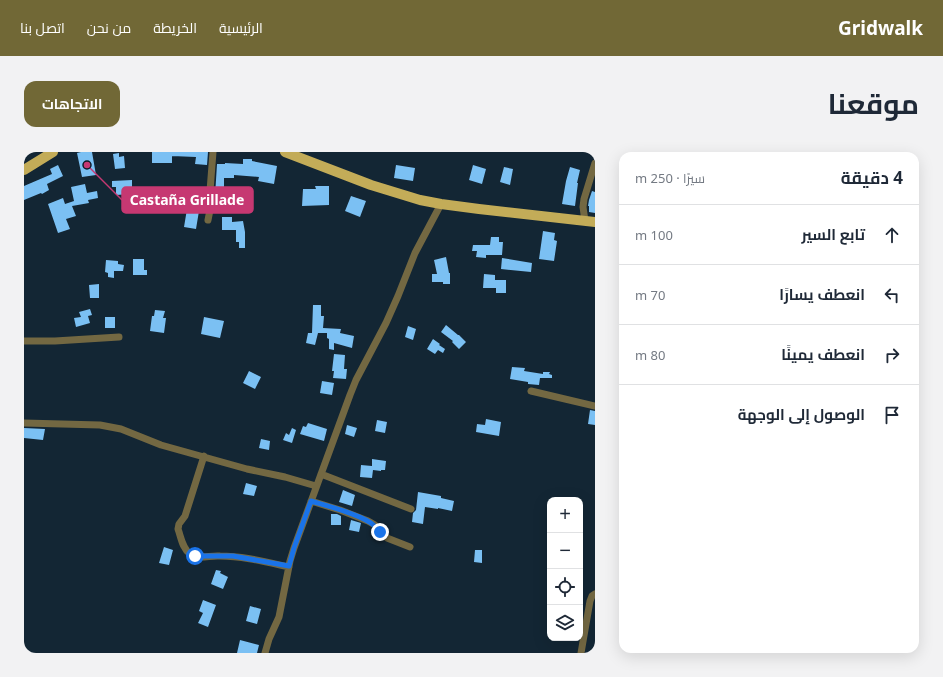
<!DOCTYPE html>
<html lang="ar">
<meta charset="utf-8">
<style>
:root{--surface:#fff;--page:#f2f2f3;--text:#1f2937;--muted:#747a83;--line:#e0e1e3;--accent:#716836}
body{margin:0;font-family:"Noto Sans",Cairo,sans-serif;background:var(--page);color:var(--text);direction:rtl}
.controls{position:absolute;right:12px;bottom:12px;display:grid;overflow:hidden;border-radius:8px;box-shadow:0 4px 16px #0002}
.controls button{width:36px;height:36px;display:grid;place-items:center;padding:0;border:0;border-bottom:1px solid var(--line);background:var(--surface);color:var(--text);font:20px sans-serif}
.stop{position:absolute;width:12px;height:12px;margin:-9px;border:3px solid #1a73e8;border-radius:50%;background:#fff}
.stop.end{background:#1a73e8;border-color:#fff;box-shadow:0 1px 4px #0008}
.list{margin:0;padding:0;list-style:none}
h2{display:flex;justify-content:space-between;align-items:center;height:52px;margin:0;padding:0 16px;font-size:17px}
h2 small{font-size:13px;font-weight:400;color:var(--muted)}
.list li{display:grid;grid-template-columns:26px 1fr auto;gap:12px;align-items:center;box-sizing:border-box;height:60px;padding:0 16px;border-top:1px solid var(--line)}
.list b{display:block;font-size:15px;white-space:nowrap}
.list em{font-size:13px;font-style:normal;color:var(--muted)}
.icon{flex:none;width:22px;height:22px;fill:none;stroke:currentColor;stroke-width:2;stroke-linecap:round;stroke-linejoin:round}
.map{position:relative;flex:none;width:571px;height:501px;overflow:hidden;direction:ltr;border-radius:12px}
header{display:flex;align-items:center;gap:24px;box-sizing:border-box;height:56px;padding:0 20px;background:var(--accent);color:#fff}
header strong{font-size:19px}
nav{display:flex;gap:22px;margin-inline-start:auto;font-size:14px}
.intro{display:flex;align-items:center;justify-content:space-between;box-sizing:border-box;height:96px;padding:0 24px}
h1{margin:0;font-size:28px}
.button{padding:10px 18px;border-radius:12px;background:var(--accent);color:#fff;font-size:14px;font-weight:700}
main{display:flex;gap:24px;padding:0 24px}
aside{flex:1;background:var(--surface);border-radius:12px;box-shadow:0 4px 16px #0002}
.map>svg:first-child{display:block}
.building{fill:#7bc0f3}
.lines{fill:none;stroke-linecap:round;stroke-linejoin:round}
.street{stroke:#736842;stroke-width:7}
.primary{stroke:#c3ac58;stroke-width:10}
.route{stroke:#1a73e8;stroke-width:5}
.leader{fill:none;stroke:#c63872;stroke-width:1.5}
.callout-dot{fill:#c63872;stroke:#0a1d2a;stroke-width:1.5}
.callout{fill:#c63872;stroke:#c63872;stroke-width:1.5}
.callout-label{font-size:14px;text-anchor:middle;font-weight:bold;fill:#fff}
</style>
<header>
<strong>Gridwalk</strong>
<nav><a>الرئيسية</a><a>الخريطة</a><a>من نحن</a><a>اتصل بنا</a></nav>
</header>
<div class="intro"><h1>موقعنا</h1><a class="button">الاتجاهات</a></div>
<main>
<aside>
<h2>4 دقيقة<small>سيرًا · 250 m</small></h2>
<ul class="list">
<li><svg class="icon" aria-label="ahead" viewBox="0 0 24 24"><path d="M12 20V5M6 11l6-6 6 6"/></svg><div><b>تابع السير</b></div><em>100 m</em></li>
<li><svg class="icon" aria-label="left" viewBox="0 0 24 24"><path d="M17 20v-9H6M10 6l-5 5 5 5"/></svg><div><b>انعطف يسارًا</b></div><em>70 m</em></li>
<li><svg class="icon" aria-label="right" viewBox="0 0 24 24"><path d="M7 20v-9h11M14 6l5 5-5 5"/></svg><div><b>انعطف يمينًا</b></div><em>80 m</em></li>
<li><svg class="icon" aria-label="arrive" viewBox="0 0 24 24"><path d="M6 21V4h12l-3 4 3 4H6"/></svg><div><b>الوصول إلى الوجهة</b></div></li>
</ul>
</aside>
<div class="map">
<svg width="571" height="501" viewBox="0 0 571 501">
<rect width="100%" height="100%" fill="#132634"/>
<!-- building -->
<path class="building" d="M57,0H68L72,23L58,25L53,1Z
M128,0H148V11H128Z
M148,0H184L183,13L171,12L172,5L148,4Z
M95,1V5L100,4L101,16L91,17L89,2Z
M219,7H228V9L253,14L250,32L234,29L235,25L210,23V26H200V45L191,44L193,12H201V11L219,12Z
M34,13L39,24L23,32L25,38L18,42L17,41L0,48V34L28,22L26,17Z
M372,13L391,16L389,29L370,26Z
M449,13L462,17L458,32L445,28Z
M480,15L489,17L486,33L476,30Z
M546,15L556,18L553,31H554L551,54L538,52L542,29Z
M108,28V42L92,43V35H88V29Z
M61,32L63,41L73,39L74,46L64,48L65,51L48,54L52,64L42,67L46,77L34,81L24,52L39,46L41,52L50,49L47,35Z
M291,34H305V53L278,54L279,37H292Z
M568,39L571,40V61L565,60V54H564L565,48Z
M162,42L168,43L167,47L177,48L178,45L181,46V58H178L177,59H175L172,77L160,75L163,57H160Z
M327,44L342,49L336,65L321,59Z
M198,65H208V70L219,69L221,80V96H215V90H212V78H198Z
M519,79L531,81L530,88L533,89L530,109L515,107Z
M467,85H475V90H479L478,103H462V106L452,105L453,99H448L449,93H466Z
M422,105L425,121H426V132H419V130H408V122H413L410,108Z
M478,106L508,111L507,120L477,117Z
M109,107H120V118H123V123H109Z
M82,108L94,109V112L100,113L99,119H90V126L84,125V121L81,120Z
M460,122L471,123V128H482V141H472V136H459Z
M75,132V146H66L65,133Z
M289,153H297V164H300L299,176L317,177L316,181L330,184L328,196L310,191V198L305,197V187L303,186V181H294L291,193L282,191L284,181H288Z
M66,157L68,163L64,164L66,171L52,175L50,166L57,165L55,160Z
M131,158L141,159L139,166H142L140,181L126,179L128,164H130Z
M81,165H91V176H81Z
M180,165L200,169L196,186L177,182Z
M422,173L434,183H435L442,190L435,197L428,190L429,189L417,180Z
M384,174L392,177L389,188L381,185Z
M409,187L416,192L415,193L421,197L419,201L414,198L411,202L403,197Z
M310,202L321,203L320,217H323L322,227L309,226L310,219H308Z
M488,215L501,216L500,219L519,222V220H526L525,222L528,223V226H516L515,233L504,232V230L486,227Z
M225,219L237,225L231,237L219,231Z
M298,229L310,231L308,243L296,241Z
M566,258L571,259V273L564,272Z
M462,267L477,270L475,284L452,280L453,272L461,273Z
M353,268L363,270L361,281L351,279Z
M284,271L303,277L300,289L276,282L279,274L282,275Z
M323,273L333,276L330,285L321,282Z
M0,276L21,277L19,288L0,286Z
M268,276L272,278L268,291L259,288L262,281L265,283Z
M237,287L246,289L245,298L235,296Z
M348,307L362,309L361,318H357V319L349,318L348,326L336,325L337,313L348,314Z
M222,331L233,334L230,344L219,342Z
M319,338L331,343L328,354L315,350Z
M394,340L417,344V346L430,349L428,359L414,356V357L401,355L399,372L388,370L389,361L392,358Z
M307,362H313L317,364V373H307Z
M327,368L337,371L335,380L325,378Z
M140,395L149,398L145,413L135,411Z
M451,398H458V411L450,410Z
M192,418L197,419L196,421L204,425L199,437L187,432Z
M179,448L192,453L184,475L174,471L179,461L175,459Z
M226,454L237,457L233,472L222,469Z
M216,488L235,493L233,501H213Z"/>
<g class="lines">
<!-- street -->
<path class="street" d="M184,68L186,58V39L189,0
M561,69L559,55L560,47L571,11
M0,189H31L95,185
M507,239L571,254
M0,271L76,273L97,277L137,293L223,317L261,325L292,334
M180,304L161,364L155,372L154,377C157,385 158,396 166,402C174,408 186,403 196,404C219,404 242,410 265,415
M297,322L387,357
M287,349L316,358L344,369L351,373L363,386L386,395
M241,501L245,487L255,465L266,409L270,396L326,243L332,228L362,171L374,144L391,101L417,52
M557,501L566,449L568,444L571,442"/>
<!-- primary -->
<path class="primary" d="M261,0L347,33L396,48L417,52L455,57L571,70
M0,18L29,0"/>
</g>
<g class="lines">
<!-- route -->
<path class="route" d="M171,404H209L265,414L270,396L287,349C304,354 332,361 347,371C350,373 353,376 356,380"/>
</g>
<!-- callouts -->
<path class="leader" d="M63 13L98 48"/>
<circle class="callout-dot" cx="63" cy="13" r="4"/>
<rect class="callout" x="98" y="35" width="131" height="26" rx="4"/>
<g class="callout-label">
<text x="163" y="53">Castaña Grillade</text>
</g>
</svg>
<div class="controls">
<button>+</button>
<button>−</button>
<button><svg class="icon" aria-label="locate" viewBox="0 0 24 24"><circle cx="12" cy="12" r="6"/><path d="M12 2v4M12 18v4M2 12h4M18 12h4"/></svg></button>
<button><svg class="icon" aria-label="layers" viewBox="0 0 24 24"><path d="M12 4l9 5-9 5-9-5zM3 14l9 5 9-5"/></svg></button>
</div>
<div class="stop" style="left:171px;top:404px"></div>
<div class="stop end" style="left:356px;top:380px"></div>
</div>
</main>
